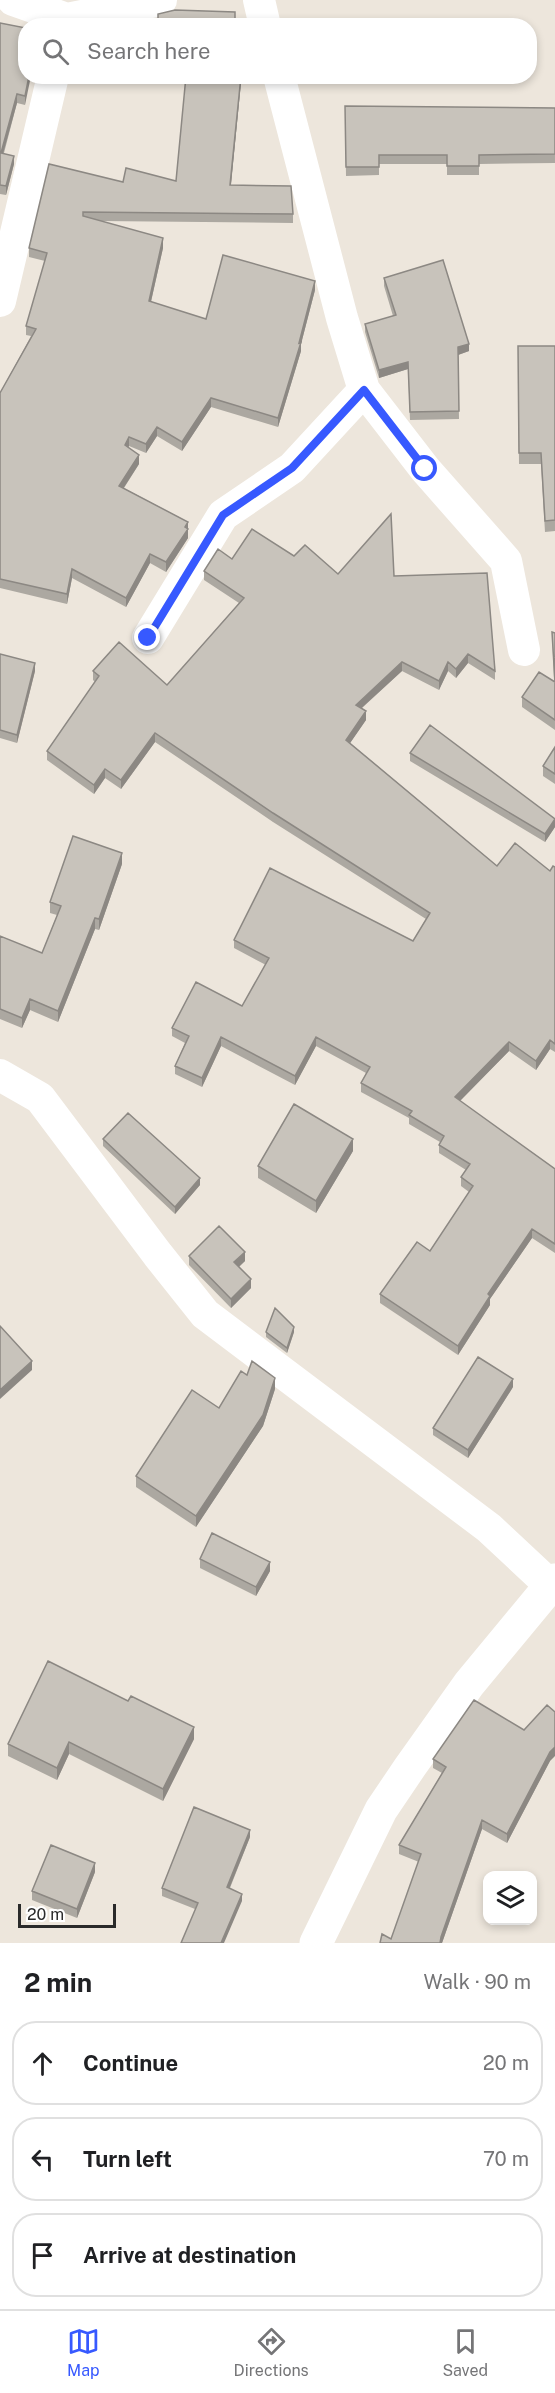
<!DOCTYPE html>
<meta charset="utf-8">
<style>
:root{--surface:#fff;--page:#f6f6f6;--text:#202124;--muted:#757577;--line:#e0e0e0;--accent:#3759ff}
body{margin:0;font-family:"Public Sans",sans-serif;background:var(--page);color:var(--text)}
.controls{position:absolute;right:18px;bottom:18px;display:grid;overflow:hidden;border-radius:12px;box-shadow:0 3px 9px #0003}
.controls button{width:54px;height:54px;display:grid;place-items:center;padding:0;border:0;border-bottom:2px solid var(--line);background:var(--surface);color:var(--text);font:30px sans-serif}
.scale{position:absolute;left:18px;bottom:15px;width:98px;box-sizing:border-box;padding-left:6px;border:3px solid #2a2a2a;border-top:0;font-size:16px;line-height:21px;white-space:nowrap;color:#2a2a2a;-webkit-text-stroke:4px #fff;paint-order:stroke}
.stop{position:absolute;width:18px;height:18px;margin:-14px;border:4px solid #3759ff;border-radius:50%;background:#fff}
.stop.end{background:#3759ff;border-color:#fff;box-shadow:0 2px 6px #0008}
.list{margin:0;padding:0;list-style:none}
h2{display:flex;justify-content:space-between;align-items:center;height:78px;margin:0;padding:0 24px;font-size:26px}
h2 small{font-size:20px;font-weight:400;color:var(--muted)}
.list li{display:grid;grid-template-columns:39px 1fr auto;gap:18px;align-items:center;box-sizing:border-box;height:84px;margin:0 12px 12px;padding:0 12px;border:2px solid var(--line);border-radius:24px}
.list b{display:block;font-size:22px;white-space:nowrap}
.list em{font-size:20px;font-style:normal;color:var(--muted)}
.icon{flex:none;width:33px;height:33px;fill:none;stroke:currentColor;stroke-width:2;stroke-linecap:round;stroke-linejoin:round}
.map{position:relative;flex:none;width:555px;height:1943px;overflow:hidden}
.search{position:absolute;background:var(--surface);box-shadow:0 3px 9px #0003;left:18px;right:18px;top:18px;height:66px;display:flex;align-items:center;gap:15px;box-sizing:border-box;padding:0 21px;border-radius:24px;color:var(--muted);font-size:22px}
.sheet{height:366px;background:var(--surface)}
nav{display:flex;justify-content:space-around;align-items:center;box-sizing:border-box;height:84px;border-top:2px solid var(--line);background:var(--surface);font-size:16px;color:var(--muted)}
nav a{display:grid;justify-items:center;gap:3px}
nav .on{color:var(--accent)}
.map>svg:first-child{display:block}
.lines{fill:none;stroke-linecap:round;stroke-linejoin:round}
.street{stroke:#fff;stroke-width:32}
.secondary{stroke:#fff;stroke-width:33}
.wall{fill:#aca8a1}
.shaded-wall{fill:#8c8883}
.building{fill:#c8c3bb;stroke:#8c8883;stroke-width:1.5}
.route{stroke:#3759ff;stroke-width:8}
</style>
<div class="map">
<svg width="555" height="1943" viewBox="0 0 555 1943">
<rect width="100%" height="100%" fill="#ede6dc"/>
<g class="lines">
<!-- street -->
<path class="street" d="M13,0L67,19
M259,0L265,26
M65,26L67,19L161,0
M0,301L53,76
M364,390L425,469L506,561L524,650
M148,638L223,515L292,468L364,390L342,318L279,76
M0,1075L40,1098L158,1255L205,1314L489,1528L550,1585"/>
<!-- secondary -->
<path class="secondary" d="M316,1943L381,1810L410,1767L469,1684L555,1580"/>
</g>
<!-- wall -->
<path class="wall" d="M0,23L26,28L25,105L17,103L4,153L14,164L6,195L0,194Z
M241,82L231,185L293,214V223L99,221L163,248L151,302L206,319L315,290L301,344V351L278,427L211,407L182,451L157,436L146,453L129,446L128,447L139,464L124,488L188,522V538L166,572L150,563L126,607L72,578L67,604L0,588V393L31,336L26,335V326L45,261L29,257V248L123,182L176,181Z
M345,106L555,108V163L479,164V175H447V164H379V175L346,176Z
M384,278L469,351L458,355L459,419L410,420L408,369L379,378L365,332V324L393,316L384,286Z
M518,346H555V531L545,532L541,464H519Z
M294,556L338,574L394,576L495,671V680L468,663L456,678L448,671L439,690L402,671L362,708L366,720L350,743L497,866L550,871L555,867V1052L550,1049L536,1070L509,1051L460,1101L555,1169V1253L532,1238L490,1299V1305L458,1355L380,1303V1294L430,1251L469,1192L461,1186V1177L466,1170L439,1153V1145L440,1142L409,1124V1118L361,1092V1083L366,1073L316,1046L295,1085L221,1046L202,1087L175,1074V1066L185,1043L172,1036V1028L242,1006L266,965L234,948V940L413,941L426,919L273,822L155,742L121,789L105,778L94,794L47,760V751L95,682L93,680V671L167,685L239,603L204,580V571L232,559Z
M552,632L555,633V730L522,707V697L554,681Z
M0,654L35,671L17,743L0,738Z
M555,747V784L543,776V766Z
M410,753L555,819V827L545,842L410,761Z
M122,864L99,930L95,929L58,1022L30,1010L22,1028L0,1019V936L42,953L57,915L50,913V902Z
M103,1139L200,1185L175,1214L103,1146Z
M353,1151L316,1213L258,1178V1166Z
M189,1256L245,1261L239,1267L251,1288L231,1308L189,1265Z
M266,1332H294L287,1353L266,1337Z
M513,1387L468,1458L433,1435V1428Z
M275,1389L263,1426L196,1527L136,1487V1476L219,1408Z
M200,1559L270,1571L256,1596L200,1568Z
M128,1701L194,1739L163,1801L69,1754L57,1780L8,1756V1744Z
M433,1759L550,1761L507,1843L482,1829L442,1943H380L391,1939L419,1862L399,1854V1845L442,1773L433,1768Z
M250,1837L230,1888L242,1901L195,1909L162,1896V1888Z
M95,1872L77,1918L32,1900V1891Z"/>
<!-- shaded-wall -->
<path class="shaded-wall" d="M29,76H31L25,105V96Z
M241,76V82L230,194V185Z
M17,94V103L1,161V153Z
M14,156V164L6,195V186Z
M163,238V248L149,310V301Z
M315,281V290L301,344V351L278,427V418Z
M469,344V351L458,355V347Z
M408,362V369L379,378V370Z
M211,398V407L182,451V442Z
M157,427V436L146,453V444Z
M129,437V446L125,454V445Z
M139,455V464L119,495V486Z
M188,522V538L166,572V562Z
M150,554V563L126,607V598Z
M72,569V578L67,604V594Z
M468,654V663L456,678V669Z
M402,662V671L356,713V705Z
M448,662V671L439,690V681Z
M35,663V671L17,743V735Z
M366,711V720L346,749V740Z
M155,733V742L121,789V780Z
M105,769V778L94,794V785Z
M555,819V827L545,842V834Z
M122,853V864L99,930V919Z
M95,918V929L58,1022V1011Z
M30,999V1010L22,1028V1018Z
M221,1037V1046L202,1087V1078Z
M316,1037V1046L295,1085V1076Z
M550,1040V1049L536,1070V1061Z
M509,1042V1051L455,1106V1097Z
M353,1139V1151L316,1213V1201Z
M200,1178V1185L175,1214V1207Z
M532,1229V1238L490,1299V1305L458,1355V1346L488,1294Z
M245,1252V1261L234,1271V1262Z
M251,1279V1288L231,1308V1299Z
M294,1327V1332L287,1353V1348Z
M32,1361V1370L0,1399V1390Z
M275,1378V1389L263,1426L196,1527V1516Z
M513,1379V1387L468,1458V1450Z
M270,1562V1571L256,1596V1587Z
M194,1727V1739L163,1801V1789Z
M69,1742V1754L57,1780V1768Z
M555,1747V1756L550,1761L507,1843V1834L550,1752Z
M482,1820V1829L442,1943H440L441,1937Z
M250,1830V1837L227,1894V1887Z
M95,1863V1872L77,1918V1909Z
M242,1894V1901L224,1943H221Z"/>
<!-- building -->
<path class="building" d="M175,10L235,12V26H158V14Z
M0,23L26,28V76H29L25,96L17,94L1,153L14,156L6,186L0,185Z
M186,76H241L230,185L291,186L293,214L83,212V216L163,238L149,301L206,319L223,255L315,281L299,343L301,342L278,418L211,398L182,442L157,427L146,444L129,437L125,445L139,455L119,486L188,522L185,527L188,529L166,562L150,554L126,598L72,569L67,594L0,579V393L36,329L26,326L47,253L29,248L49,164L123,182L126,168L176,181Z
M345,106L555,108V154L479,155V166H447V155H379V167H346Z
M443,260L469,344L458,347L459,411L410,412L408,362L379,370L365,324L396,315L384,278Z
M518,346H555V520L545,521L541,453H519Z
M391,514L394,576L487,573L495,671L468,654L456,669L448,662L439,681L402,662L356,705L366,711L346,740L497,866L515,843L550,871L553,866L555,867V1044L550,1040L536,1061L509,1042L455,1097L555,1169V1244L532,1229L488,1294L490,1296L458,1346L380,1294L417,1242L430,1251L473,1186L461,1177L470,1164L439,1145L444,1136L409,1115L412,1111L361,1083L370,1067L316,1037L295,1076L221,1037L202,1078L175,1066L189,1036L172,1028L196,982L242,1006L269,958L234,940L270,868L413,941L430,913L273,813L155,733L121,780L105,769L94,785L47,751L99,676L93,671L119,642L167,685L244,598L204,571L218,549L232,559L252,529L294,556L305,545L338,574Z
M552,632L555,633V720L522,697L539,672L555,682Z
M0,654L35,663L17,735L0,730Z
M430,725L555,819L545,834L410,753Z
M555,747V774L543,766Z
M73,836L122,853L99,919L95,918L58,1011L30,999L22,1018L0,1009V936L42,953L61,906L50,902Z
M294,1104L353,1139L316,1201L258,1166Z
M128,1113L200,1178L175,1207L103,1139Z
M219,1226L245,1252L234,1262L251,1279L231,1299L189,1256Z
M275,1308L294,1327L287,1348L266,1332Z
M0,1326L32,1361L0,1390Z
M478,1357L513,1379L468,1450L433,1428Z
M252,1361L275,1378L263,1415L196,1516L136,1476L192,1390L219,1408L241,1371L247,1375Z
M212,1533L270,1562L256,1587L200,1559Z
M48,1661L128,1701L131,1696L194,1727L163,1789L69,1742L57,1768L8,1744Z
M474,1700L524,1730L547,1705L555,1712V1747L550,1752L507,1834L482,1820L441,1937L440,1943H380L382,1934L391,1939L421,1854L399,1845L446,1767L433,1759Z
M194,1807L250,1830L227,1887L242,1894L221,1943H181L198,1903L162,1888Z
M51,1845L95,1863L77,1909L32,1891Z"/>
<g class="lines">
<!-- route -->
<path class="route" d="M148,638L223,515L292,468L364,390L425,469"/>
</g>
</svg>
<div class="controls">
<button><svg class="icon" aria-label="layers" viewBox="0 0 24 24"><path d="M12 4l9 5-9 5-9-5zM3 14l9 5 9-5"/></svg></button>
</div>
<div class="scale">20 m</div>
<div class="stop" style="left:425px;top:469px"></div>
<div class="stop end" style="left:148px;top:638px"></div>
<div class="search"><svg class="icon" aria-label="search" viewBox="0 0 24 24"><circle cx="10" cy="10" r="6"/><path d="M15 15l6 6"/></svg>Search here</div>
</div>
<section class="sheet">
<h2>2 min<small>Walk · 90 m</small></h2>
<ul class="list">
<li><svg class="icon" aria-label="ahead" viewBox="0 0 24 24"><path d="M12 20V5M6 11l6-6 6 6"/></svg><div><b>Continue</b></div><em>20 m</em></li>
<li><svg class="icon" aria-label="left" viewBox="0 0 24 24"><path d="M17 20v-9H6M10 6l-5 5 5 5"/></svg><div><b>Turn left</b></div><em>70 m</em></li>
<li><svg class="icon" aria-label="arrive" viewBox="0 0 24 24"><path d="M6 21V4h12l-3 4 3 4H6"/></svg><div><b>Arrive at destination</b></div></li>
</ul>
</section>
<nav>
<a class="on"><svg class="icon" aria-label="map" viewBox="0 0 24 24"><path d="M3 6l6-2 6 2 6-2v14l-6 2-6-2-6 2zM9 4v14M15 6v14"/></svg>Map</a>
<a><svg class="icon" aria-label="directions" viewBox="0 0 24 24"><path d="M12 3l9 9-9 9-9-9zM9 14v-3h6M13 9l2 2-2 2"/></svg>Directions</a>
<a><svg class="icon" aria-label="saved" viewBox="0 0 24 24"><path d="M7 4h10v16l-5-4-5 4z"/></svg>Saved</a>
</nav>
